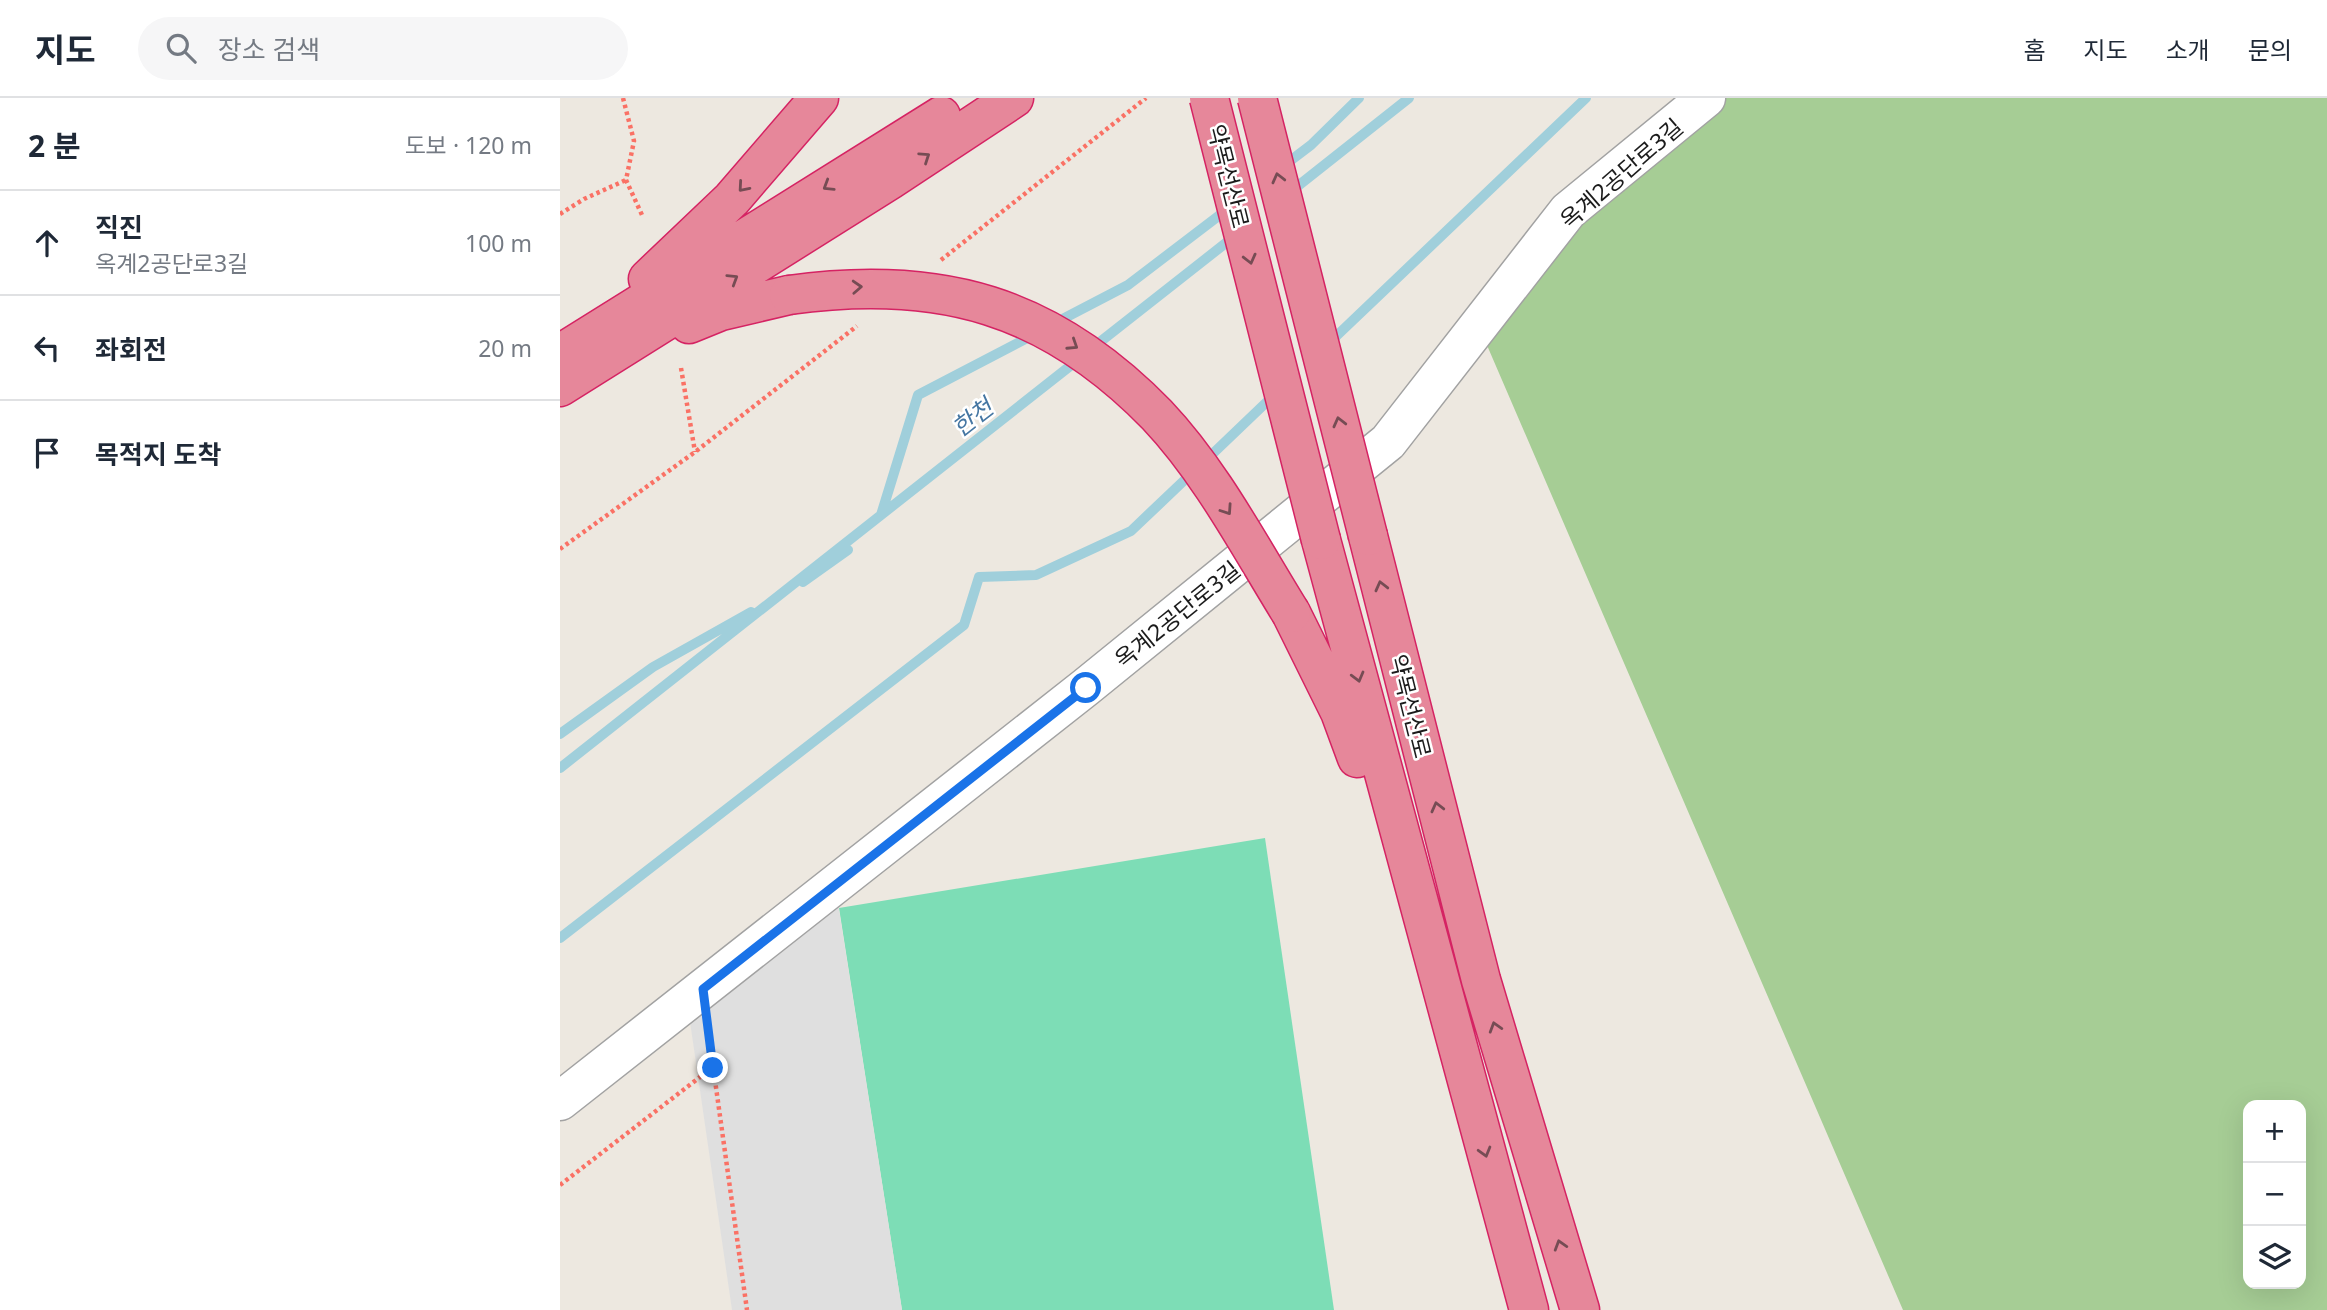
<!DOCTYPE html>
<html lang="ko">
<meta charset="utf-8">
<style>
:root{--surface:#fff;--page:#f6f6f7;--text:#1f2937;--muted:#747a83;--line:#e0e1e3}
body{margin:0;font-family:"Noto Sans","Noto Sans KR",sans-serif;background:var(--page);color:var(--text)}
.controls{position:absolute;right:21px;bottom:21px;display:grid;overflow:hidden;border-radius:14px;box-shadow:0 7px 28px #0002}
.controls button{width:63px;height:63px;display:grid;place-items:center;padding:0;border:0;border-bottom:2px solid var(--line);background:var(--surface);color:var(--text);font:35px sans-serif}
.stop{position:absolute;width:21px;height:21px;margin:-16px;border:5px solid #1a73e8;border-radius:50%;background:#fff}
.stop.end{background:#1a73e8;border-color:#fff;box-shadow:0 2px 7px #0008}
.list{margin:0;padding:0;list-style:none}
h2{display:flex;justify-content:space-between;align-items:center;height:91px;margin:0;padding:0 28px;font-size:30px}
h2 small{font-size:23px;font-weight:400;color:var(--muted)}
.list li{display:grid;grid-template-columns:46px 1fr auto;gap:21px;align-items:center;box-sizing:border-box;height:105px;padding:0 28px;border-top:2px solid var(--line)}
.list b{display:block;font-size:26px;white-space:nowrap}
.list p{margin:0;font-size:23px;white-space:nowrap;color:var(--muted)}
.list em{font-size:23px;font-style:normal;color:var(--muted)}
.icon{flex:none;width:38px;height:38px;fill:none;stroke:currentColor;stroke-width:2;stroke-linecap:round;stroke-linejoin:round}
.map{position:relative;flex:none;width:1767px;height:1212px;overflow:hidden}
header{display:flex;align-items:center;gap:42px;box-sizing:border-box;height:98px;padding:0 35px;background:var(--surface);border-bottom:2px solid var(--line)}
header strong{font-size:33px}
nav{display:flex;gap:38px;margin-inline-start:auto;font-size:24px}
.search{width:490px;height:63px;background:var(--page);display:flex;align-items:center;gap:18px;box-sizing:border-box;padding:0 24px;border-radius:38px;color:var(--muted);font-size:26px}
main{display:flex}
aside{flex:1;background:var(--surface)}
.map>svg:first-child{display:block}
.forest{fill:#a6cd95;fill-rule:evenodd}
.pitch{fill:#7dddb6}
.parking{fill:#dfdfdf}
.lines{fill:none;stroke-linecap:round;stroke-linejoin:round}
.stream{stroke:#a0cfdb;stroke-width:10}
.minor-casing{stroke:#a2a2a2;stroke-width:41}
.highway-casing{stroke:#d52363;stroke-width:41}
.path{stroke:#fa7165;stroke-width:4.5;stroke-dasharray:3.5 3.5;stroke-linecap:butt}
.minor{stroke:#fff;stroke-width:38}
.highway{stroke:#e6879a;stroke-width:38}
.highway-bridge-casing{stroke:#d52363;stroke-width:41;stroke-linecap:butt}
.highway-bridge{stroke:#e6879a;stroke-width:38}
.oneway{stroke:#764c54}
.route{stroke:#1a73e8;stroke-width:9}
.labels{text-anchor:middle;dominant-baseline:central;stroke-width:5;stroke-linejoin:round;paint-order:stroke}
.street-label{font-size:23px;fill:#1b1b1b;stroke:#fff}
.water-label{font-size:24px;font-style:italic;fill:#4576a2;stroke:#fff}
</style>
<header>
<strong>지도</strong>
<div class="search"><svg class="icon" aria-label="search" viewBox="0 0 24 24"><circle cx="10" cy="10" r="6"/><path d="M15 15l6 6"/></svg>장소 검색</div>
<nav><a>홈</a><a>지도</a><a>소개</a><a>문의</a></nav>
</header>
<main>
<aside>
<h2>2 분<small>도보 · 120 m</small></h2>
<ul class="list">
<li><svg class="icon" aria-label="ahead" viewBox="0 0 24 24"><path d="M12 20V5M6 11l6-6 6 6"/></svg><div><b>직진</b><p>옥계2공단로3길</p></div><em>100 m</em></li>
<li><svg class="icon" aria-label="left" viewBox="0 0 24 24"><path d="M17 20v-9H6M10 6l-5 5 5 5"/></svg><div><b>좌회전</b></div><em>20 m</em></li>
<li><svg class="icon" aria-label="arrive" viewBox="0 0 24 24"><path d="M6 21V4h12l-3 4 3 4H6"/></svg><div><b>목적지 도착</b></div></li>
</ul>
</aside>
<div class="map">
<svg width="1767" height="1212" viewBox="0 0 1767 1212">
<rect width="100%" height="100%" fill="#ede8e0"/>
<!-- forest -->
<path class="forest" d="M1128,0H1767V1212H1343L923,238ZM1688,1007H1741V1186H1688Z"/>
<!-- pitch -->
<path class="pitch" d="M705,740L774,1212H342L279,810Z"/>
<!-- parking -->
<path class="parking" d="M277,799L342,1212H172L129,917Z"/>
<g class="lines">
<!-- stream -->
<path class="stream" d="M722,69L751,47L799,0
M729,95L849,0
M495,225L568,187L669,110
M768,246L1026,0
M531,251L676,137
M644,364L714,297
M321,417L358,297L473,237
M243,484L288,452
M0,636L93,569L191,514
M0,670L519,261
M0,840L404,527L419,479L476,477L571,433L633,374"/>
<defs>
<path id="minor" d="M0,1003L526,589L828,344L1008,113L1146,0"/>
<path id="highway" d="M88,181L172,101L259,0
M129,226L161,213L229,197
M0,256L381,18
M0,289L330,82L454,0
M808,438L921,882L1020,1212
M761,442L969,1212
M731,515L780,614L797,660"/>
</defs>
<!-- minor casing -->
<use href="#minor" class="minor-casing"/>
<!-- highway casing -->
<use href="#highway" class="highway-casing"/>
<!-- path -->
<path class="path" d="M63,0L74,43L66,82L82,117
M0,116L24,101L66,82
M381,162L586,0
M121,270L135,354
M0,451L135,354L297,228
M148,932L187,1212
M0,1087L153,969"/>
<!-- minor -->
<use href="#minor" class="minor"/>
<!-- highway -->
<use href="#highway" class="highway"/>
<defs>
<path id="highway-bridge" d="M649,0L761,442
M697,0L808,438
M229,197C380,176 490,207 597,317C651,374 690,449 731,515"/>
</defs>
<!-- highway-bridge casing -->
<use href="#highway-bridge" class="highway-bridge-casing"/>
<!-- highway-bridge -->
<use href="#highway-bridge" class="highway-bridge"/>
</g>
<!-- one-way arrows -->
<defs><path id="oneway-chevron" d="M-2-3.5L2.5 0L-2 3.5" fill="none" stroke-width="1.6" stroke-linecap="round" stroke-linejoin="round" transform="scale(1.75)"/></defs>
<g class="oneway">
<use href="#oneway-chevron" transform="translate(365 59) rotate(-34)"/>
<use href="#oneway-chevron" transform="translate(718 80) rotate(-104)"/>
<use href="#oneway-chevron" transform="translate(268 88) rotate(148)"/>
<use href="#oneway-chevron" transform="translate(183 89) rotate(131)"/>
<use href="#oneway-chevron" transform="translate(690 161) rotate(76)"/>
<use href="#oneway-chevron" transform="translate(173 181) rotate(-32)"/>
<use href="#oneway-chevron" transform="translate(297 189) rotate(-3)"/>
<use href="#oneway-chevron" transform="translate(513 247) rotate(33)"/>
<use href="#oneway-chevron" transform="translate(779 324) rotate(-104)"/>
<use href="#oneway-chevron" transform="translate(667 412) rotate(56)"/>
<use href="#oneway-chevron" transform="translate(821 488) rotate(-104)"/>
<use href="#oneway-chevron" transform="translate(798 579) rotate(75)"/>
<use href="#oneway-chevron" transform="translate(877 709) rotate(-104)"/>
<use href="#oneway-chevron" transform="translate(935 929) rotate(-107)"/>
<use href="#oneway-chevron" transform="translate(925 1054) rotate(74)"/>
<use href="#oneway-chevron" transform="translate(1000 1147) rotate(-107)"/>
</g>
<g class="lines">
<!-- route -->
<path class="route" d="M153,970L143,891L526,590"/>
</g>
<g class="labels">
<!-- street labels -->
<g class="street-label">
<text transform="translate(1061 75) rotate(-41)">옥계2공단로3길</text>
<text transform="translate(669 78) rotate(76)">약목선산로</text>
<text transform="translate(617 516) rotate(-39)">옥계2공단로3길</text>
<text transform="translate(851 608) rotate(76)">약목선산로</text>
</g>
<!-- water labels -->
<g class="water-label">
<text transform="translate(412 319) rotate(-38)">한천</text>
</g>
</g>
</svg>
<div class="controls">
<button>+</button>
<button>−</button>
<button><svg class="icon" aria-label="layers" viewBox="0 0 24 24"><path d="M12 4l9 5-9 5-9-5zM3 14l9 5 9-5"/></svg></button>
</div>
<div class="stop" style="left:526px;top:590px"></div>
<div class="stop end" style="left:153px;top:970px"></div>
</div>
</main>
